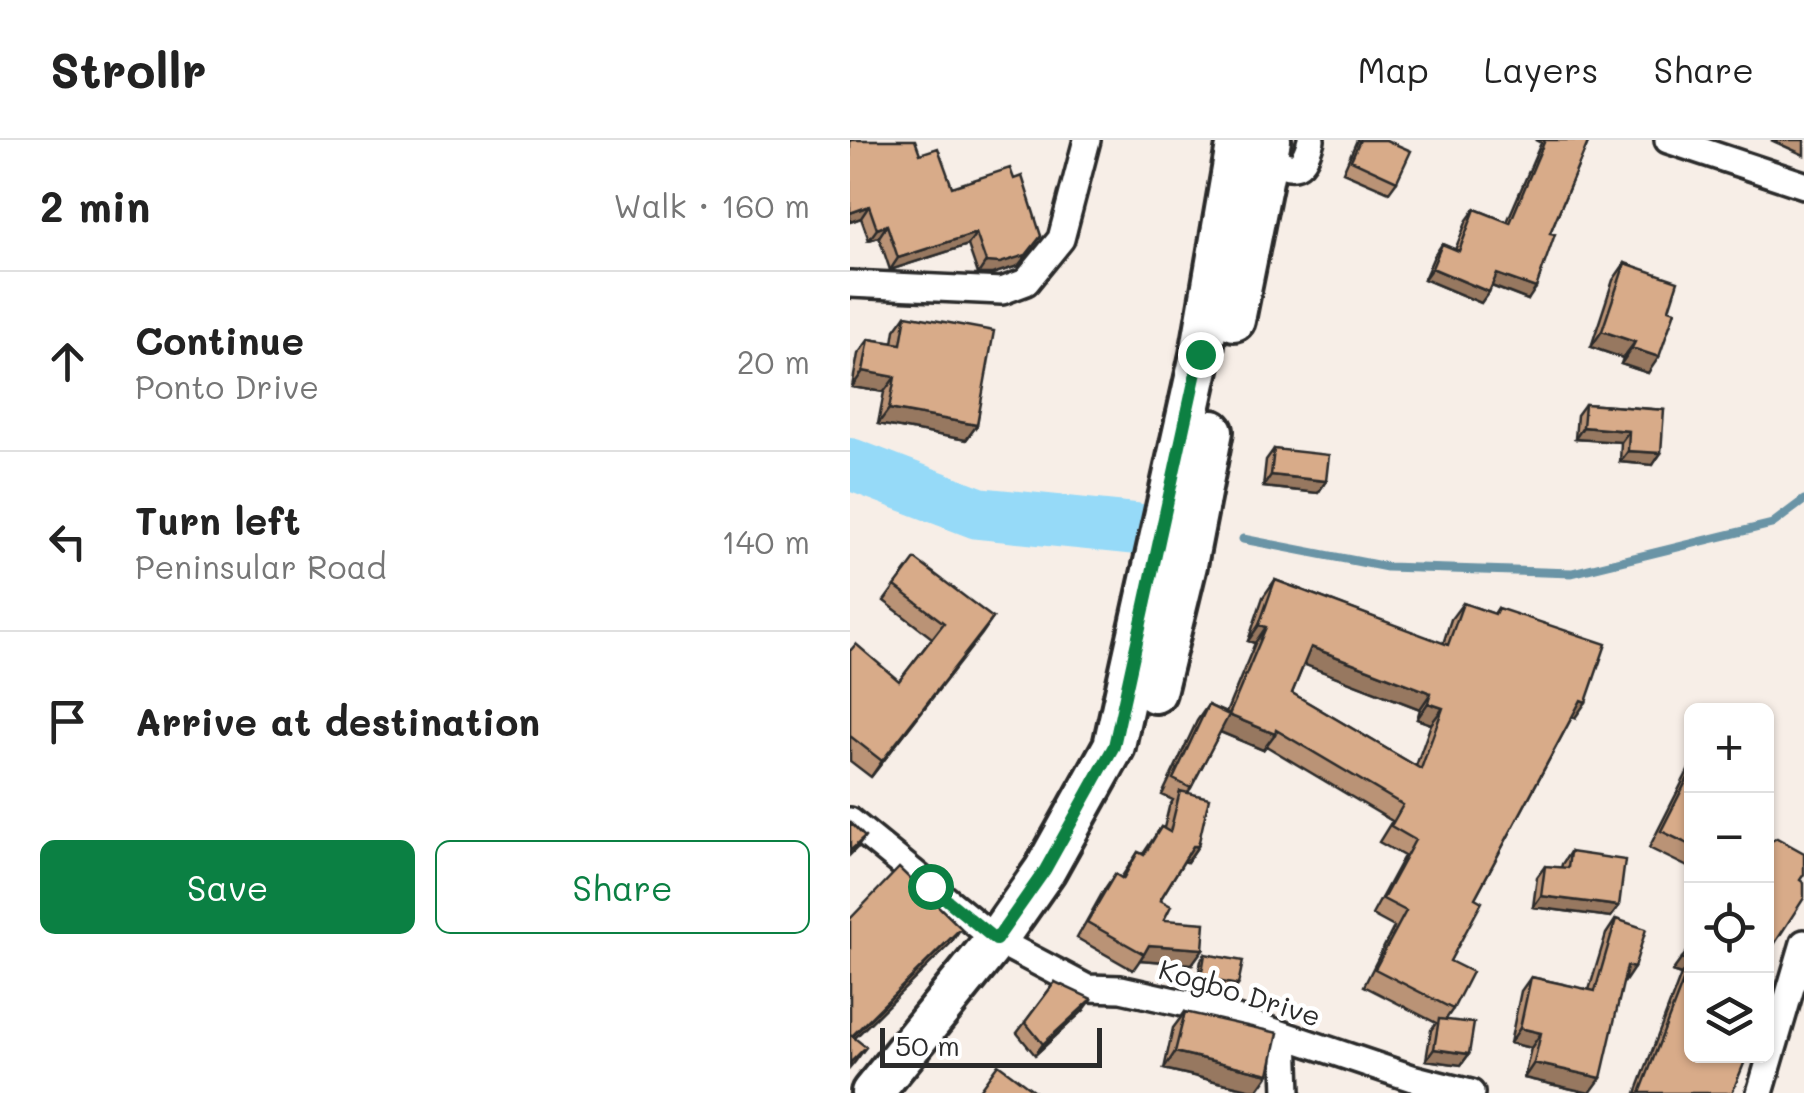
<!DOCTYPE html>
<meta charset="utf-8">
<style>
:root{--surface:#fff;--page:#f6f6f6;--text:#222;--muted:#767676;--line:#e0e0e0;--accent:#0b8043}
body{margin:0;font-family:Mali,sans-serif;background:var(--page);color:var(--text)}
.controls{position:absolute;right:30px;bottom:30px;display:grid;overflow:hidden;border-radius:15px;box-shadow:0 2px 8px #0004}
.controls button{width:90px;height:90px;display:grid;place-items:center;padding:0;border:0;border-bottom:2px solid var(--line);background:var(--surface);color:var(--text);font:50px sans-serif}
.scale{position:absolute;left:30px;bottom:25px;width:222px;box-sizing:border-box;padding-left:10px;border:5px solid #2b2b2b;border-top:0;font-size:28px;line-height:35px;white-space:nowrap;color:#2b2b2b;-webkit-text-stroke:8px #fff;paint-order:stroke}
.stop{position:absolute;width:30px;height:30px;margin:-22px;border:8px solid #0b8043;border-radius:50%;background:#fff}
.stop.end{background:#0b8043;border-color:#fff;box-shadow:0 2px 10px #0008}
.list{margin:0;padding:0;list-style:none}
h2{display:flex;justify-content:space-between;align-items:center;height:130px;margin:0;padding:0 40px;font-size:42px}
h2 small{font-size:32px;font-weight:400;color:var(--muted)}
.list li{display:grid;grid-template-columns:65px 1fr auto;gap:30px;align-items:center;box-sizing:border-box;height:180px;padding:0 40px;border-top:2px solid var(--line)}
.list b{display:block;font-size:38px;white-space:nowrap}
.list p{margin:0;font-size:32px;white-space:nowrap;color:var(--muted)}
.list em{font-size:32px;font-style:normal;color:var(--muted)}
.actions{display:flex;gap:20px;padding:30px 40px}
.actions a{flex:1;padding:22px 0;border:2px solid var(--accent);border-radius:15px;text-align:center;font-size:35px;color:var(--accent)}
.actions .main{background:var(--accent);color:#fff}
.icon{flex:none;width:55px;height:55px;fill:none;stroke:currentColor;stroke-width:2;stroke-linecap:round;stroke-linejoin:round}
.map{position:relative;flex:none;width:954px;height:953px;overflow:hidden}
header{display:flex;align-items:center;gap:60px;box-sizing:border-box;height:140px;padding:0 50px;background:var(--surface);border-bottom:2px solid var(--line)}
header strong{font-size:48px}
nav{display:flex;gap:55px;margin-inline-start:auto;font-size:35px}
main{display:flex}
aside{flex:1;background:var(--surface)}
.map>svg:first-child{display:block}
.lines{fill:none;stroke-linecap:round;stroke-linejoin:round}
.stream{stroke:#6b94a6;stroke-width:9}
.river{stroke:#96daf8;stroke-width:52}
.street-casing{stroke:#2b2b2b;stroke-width:32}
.primary-casing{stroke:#2b2b2b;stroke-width:48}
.street{stroke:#fff;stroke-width:25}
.primary{stroke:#fff;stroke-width:40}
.wall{fill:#ba9376;stroke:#2b2b2b;stroke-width:2.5;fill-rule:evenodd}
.shaded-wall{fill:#977860;stroke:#2b2b2b;stroke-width:2.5}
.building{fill:#d8ab89;stroke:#2b2b2b;stroke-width:2.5;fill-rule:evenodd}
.route{stroke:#0b8043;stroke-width:12}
.labels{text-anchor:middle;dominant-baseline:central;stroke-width:9;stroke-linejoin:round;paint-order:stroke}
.street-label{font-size:28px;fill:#2b2b2b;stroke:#fff}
</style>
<header>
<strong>Strollr</strong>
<nav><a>Map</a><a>Layers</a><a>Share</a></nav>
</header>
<main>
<aside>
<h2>2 min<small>Walk · 160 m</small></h2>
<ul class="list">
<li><svg class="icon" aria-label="ahead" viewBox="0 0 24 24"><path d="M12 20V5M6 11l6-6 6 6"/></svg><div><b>Continue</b><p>Ponto Drive</p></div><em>20 m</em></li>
<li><svg class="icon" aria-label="left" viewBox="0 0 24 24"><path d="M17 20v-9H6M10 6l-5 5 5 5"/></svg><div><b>Turn left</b><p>Peninsular Road</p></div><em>140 m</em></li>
<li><svg class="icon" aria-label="arrive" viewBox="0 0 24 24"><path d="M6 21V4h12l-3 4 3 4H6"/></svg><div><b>Arrive at destination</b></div></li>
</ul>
<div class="actions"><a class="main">Save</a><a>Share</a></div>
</aside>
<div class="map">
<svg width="954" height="953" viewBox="0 0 954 953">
<rect width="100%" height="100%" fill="#f7eee7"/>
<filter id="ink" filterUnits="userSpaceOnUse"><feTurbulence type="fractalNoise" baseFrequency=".01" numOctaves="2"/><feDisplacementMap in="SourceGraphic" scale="20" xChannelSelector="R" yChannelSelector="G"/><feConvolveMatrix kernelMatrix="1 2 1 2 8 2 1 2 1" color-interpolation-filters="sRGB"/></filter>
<g filter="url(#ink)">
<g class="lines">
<!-- stream -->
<path class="stream" d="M393,399L537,427L722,433L922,384L954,360"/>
<!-- river -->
<path class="river" d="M0,324L128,373L286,389"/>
<defs>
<path id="street" d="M818,0L954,45
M407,12C436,25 450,41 461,0
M0,144L152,151L176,142L211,99L237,0
M0,681L146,800L237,848L271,849L351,867L562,938L621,953
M435,896L437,953
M910,953L954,803"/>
<path id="primary" d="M384,180L420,0
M305,552L336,425L362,291
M22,953L146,800L195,730L264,606L351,215L388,0"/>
</defs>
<!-- street casing -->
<use href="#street" class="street-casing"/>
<!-- primary casing -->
<use href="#primary" class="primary-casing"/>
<!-- street -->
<use href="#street" class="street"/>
<!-- primary -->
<use href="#primary" class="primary"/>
</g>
<!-- wall -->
<path class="wall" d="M507,0H536L547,41L539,52L493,32Z
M685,0H739L700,93L678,160L641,146L631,163L574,139L584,116L592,104L605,110L617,80L625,69L657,82L691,3Z
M921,0H954V15Z
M70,14L102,47L164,39L191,96L168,126L142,134H128L118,105L40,130L29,97L19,100L11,78L0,82Z
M775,123L819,169L798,233L771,224L773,218L741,207L763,140Z
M56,175L127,285L116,300L28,284L34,252L2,247L8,214L19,199L43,203L45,190Z
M735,264L814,270L803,325L770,322L771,302L725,299L727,275Z
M424,309L476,341L468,353L413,347L416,320Z
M425,440L593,504L601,479L613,463L644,474L648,468L725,578L722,577L625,758L600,821L603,869L596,879L619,914L611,925L576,920L581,890L586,883L514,846L544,787L522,775L554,716L529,702L542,681L416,606L413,610L370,592L338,653L348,706L337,722L334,721L310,760L314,780L342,824L290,820L283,830L227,798L254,750L265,734L271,738L288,712L293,714L311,687L314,688L319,667L323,660L312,655L347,581L358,565L376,573L405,503L398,501L413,457ZM454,524L570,569L567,579L581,584L566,626L442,553Z
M45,446L143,478L21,637L0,621V511L49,541L82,498L34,461Z
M842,623V729L799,708Z
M720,712L769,766L761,777L683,767L687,737L695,726L711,728L712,724Z
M766,779L740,953L674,938L681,908L660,903L671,851L681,837L739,850L756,794Z
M842,806L882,953H786L831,835L822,832Z
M355,814L388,845L384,850L347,844L351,820Z
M205,842L234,870L185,915L167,893Z
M335,872L407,951L314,929L323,888Z"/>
<!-- shaded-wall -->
<path class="shaded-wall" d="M19,66L11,78L0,82V73Z
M37,85L29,97L19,100L27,89Z
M126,93L118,105L40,130L48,118Z
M191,96L168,126L142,134H128L136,122Z
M582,128L639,152L631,163L574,139Z
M647,134L686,148L678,160L639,145Z
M752,191L785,202L773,218L741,207Z
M782,208L809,217L798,233L771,224Z
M13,231L45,237L34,252L2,247Z
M39,269L127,285L116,300L28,284Z
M733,287L779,291L771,302L725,299Z
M778,311L811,313L803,325L770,322Z
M421,335L476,341L468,353L413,347Z
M143,478L132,494L21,637L32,621Z
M409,485L416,487L405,503L398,501Z
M461,507L581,553L570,569L450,523Z
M731,560L736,562L725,578L720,576Z
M578,563L593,568L581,584L567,579Z
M379,575L425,594L413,610L368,591Z
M15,697L7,708L0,715V711Z
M343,706H348L337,722L332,721Z
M691,756L769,766L761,777L683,767Z
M111,788L101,803L0,903V899Z
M299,805L353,809L342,824L290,820Z
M832,818L841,821L831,835L822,832Z
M777,826L784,828L774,843Z
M351,838L388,845L384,850L347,844Z
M242,859L234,870L185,915L193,904Z
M670,888L691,893L681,908L660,903Z
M16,907L5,922L0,928V923Z
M584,909L619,914L611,925L576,920Z
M325,912L419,934L407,951L314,929Z
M684,923L751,938L740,953L674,938Z"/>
<!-- building -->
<path class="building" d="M0,0H65L70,14L88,8L102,47L160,28L164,39L172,36L191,96L176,115L150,123L136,122L126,93L48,118L37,85L27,89L19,66L0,73Z
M510,0H536L561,11L547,41L501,20Z
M695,0H739L700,93L705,94L686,148L647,134L639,152L582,128L592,104L609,111L625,69L660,83Z
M775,123L828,141L819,169L825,171L809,217L782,208L785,202L752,191Z
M56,175L144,191L127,285L39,269L45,237L13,231L19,199L51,204Z
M735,264L814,270L811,313L778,311L779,291L733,287Z
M424,309L479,315L476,341L421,335Z
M65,419L143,478L32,621L0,596V511L6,504L49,541L94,483L45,446Z
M425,440L598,505L613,463L645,474L648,468L756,504L736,562L731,560L625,758L632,762L600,821L622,832L603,869L525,829L556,771L533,759L565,700L541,686L553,665L426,590L425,594L379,575L341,648L323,639L358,565L379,575L416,487L409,485ZM461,507L581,553L578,563L593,568L571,629L442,553Z
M842,630V706L811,691Z
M330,651L359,658L348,706H343L310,760L321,766L314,780L355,783L353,809L299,805L294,814L237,782L265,734L273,739L288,712L294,715L311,687L320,692Z
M0,682L15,697L0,711Z
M927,698L954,713V734L950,740L954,743V758L918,814L916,813V704Z
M720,712L775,720L769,766L691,756L695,726L718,728Z
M49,728L111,788L2,896L16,907L0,923V779Z
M766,779L796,789L784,828L777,826L751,938L684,923L691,893L670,888L681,837L745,851Z
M842,806V916H897L882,953H790L841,821L832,818Z
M355,814L393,821L388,845L351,838Z
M205,842L242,859L193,904L175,882Z
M335,872L428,893L419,934L325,912Z
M589,879L624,883L619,914L584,909Z
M148,924L187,953H127Z"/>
</g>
<g class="lines" filter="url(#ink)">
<!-- route -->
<path class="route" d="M80,746L146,800L195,730L264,606L350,214"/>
</g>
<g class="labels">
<!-- street labels -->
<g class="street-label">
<text transform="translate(390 852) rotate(17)">Kogbo Drive</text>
</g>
</g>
</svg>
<div class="controls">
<button>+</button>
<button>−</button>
<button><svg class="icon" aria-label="locate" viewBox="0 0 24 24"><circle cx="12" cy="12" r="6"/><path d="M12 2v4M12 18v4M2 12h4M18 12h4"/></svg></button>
<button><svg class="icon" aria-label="layers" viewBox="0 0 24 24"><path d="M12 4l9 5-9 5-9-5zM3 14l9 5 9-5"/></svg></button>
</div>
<div class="scale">50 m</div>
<div class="stop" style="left:80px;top:746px"></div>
<div class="stop end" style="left:350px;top:214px"></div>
</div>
</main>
